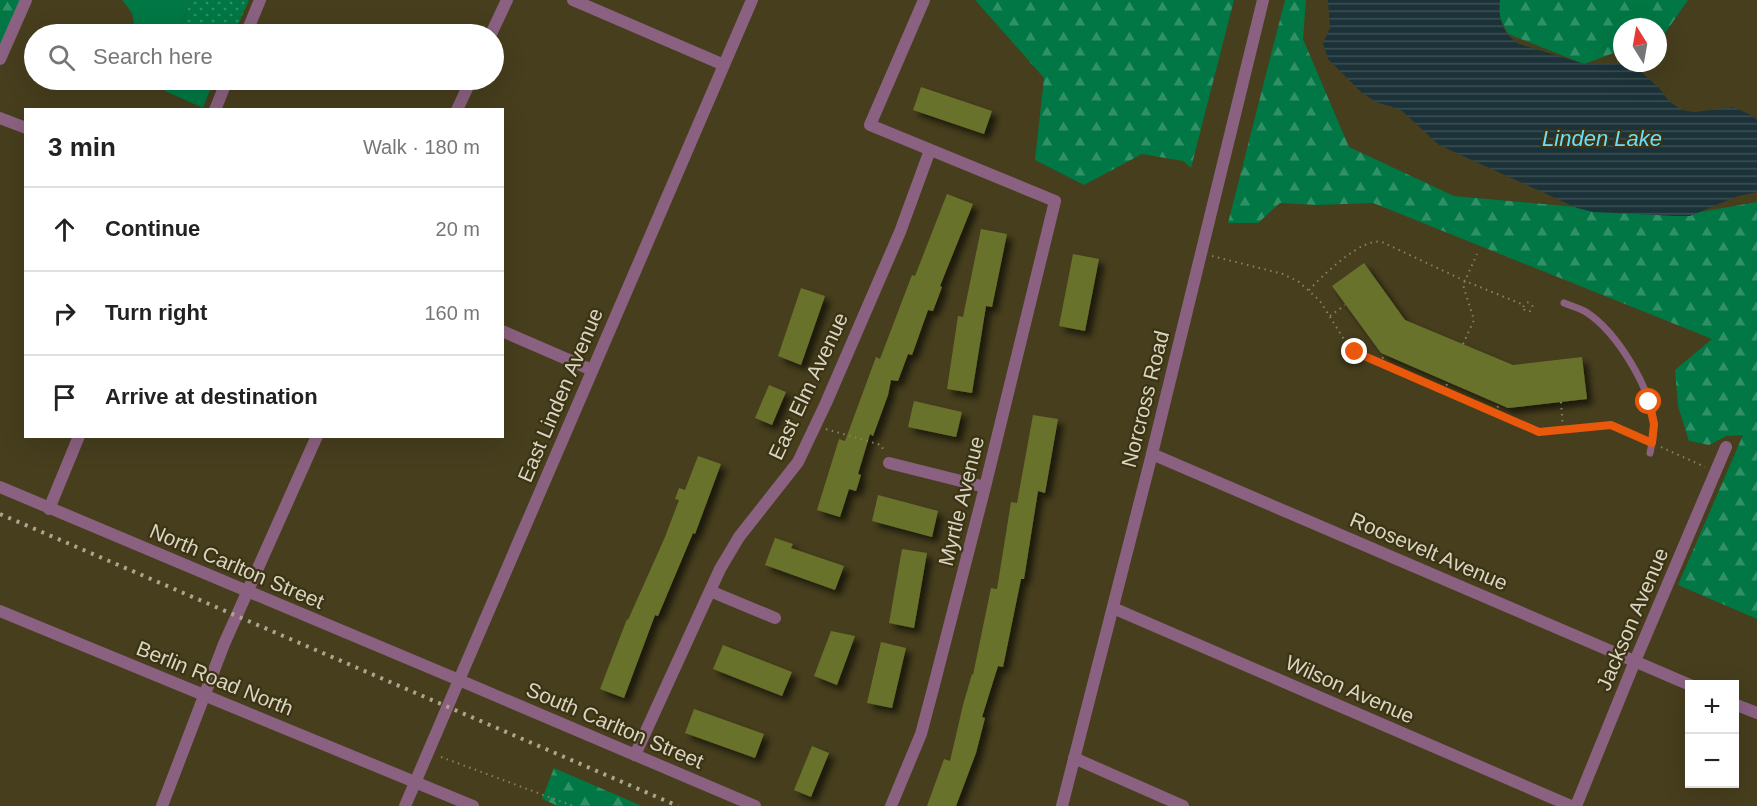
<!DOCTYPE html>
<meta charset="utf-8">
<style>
:root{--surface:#fff;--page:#f2f2f2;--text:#222;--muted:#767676;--line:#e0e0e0}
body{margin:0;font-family:Arial,sans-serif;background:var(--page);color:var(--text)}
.controls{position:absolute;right:18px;bottom:18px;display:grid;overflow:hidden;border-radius:0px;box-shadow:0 6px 24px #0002}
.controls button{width:54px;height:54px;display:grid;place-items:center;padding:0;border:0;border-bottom:2px solid var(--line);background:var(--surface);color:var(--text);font:30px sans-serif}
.compass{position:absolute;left:1613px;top:18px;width:54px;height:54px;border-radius:50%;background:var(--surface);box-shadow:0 6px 24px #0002;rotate:349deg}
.stop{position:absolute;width:18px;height:18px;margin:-14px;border:4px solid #ea580c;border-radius:50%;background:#fff}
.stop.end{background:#ea580c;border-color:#fff;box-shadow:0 2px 6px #0008}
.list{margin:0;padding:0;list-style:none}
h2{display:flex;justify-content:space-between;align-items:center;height:78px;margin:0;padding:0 24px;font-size:26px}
h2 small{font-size:20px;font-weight:400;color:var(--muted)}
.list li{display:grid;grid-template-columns:39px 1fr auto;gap:18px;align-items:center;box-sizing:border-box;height:84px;padding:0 24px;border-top:2px solid var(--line)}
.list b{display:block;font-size:22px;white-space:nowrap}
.list em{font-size:20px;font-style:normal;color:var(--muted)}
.icon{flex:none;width:33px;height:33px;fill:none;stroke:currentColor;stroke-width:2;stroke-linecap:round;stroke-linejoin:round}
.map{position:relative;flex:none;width:1757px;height:806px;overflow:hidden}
.search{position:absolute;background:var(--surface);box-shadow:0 6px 24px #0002;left:24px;top:24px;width:480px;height:66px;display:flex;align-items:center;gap:15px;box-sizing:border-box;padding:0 21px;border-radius:33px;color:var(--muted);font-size:22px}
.panel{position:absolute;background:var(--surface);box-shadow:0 6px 24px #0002;left:24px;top:108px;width:480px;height:330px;border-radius:0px}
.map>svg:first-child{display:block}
.grass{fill:#074}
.forest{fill:url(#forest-firs)}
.park{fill:url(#park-dots)}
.water{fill:url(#water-rules)}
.building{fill:#69722c;filter:url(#shadow)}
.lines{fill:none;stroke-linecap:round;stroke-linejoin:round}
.path{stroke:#888268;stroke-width:2;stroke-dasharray:1.5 4.5;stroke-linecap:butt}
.service{stroke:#8b6181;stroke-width:7}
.minor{stroke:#8b6181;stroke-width:12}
.tertiary{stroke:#8b6181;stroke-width:12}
.rail{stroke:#aba690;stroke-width:4;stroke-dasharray:3 6;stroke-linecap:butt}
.route{stroke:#ea580c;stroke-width:8}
.labels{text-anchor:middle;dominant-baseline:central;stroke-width:4.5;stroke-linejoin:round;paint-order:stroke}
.street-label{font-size:21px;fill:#d9d5c3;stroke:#3b3313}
.water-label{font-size:22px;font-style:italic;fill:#69defa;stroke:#3b3313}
</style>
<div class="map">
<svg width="1757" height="806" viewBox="0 0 1757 806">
<defs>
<pattern id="forest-firs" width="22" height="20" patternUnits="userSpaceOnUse" patternTransform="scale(1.5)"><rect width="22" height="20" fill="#074"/><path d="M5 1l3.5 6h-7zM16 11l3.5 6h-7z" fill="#319066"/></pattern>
<pattern id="park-dots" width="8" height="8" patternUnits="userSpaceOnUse" patternTransform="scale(1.5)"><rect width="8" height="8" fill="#074"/><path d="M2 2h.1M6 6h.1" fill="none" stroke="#319066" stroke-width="1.8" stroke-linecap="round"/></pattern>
<pattern id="water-rules" width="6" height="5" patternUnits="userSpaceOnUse" patternTransform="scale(1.5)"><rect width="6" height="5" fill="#1b3238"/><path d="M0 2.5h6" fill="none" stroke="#3c4f53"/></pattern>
<filter id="shadow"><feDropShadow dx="5.5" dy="5.5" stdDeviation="3" flood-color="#0009"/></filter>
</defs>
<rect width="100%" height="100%" fill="#463e1d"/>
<!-- grass -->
<path class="grass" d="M122,0H192L176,34H136L132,13Z
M150,80H214L203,108L167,92Z"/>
<!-- forest -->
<path class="forest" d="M0,0H24L0,56Z
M975,0H1234L1191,168L1183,161L1142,154L1084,185L1035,160L1044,78Z
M1285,0H1306L1303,39L1349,147L1454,196L1677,216L1757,202V619L1678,585L1743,435L1726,436L1709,445L1689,441L1678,406L1675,370L1712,339L1373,203L1317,205L1280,203L1258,223H1228Z
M1491,0H1688L1663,36L1658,38V27H1622V50L1584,64L1508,34Z
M554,768L642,806H558L542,799Z"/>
<!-- park -->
<path class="park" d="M192,0H249L234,34H176Z"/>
<!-- water -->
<path class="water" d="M1328,0H1500C1498,18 1502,34 1519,44L1584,64L1625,63L1639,70L1659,88L1669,101L1680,109L1687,111L1695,112L1733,107L1751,115L1757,120V192L1738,196L1690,216H1677L1593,212L1577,208L1439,145L1402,111L1390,106L1378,103L1362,93L1328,59L1323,43L1330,28Z"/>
<!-- building -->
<path class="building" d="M921,87L992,111L984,134L913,110Z
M947,194L973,204L940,286L942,287L933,311L928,310L912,355L908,354L898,381L891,380L888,395L873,436L870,434L858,474L861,475L856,491L849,489L840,517L817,510L839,439L845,441L876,357L880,359L912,275L915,276Z
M981,229L1007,234L992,307L986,306L972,393L947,389L958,316L963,317Z
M1073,254L1099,259L1085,331L1059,326Z
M1364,263L1405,320L1513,365L1582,357L1587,399L1508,408L1381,353L1332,286Z
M801,288L825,296L801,365L778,356Z
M769,385L786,392L772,425L755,418Z
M914,401L962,412L956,437L908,427Z
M1033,415L1058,419L1045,493L1038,491L1024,579H1021L1003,667L998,666L982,717L985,718L976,753L956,806H927L944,759L950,761L963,705L972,674L973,675L991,588L997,589L1011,502L1017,503Z
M698,456L721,464L695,534L693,533L658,616L655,615L624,698L600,689L627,619L628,620L665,537L679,500L675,499L679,488L685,490Z
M878,495L938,511L932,537L872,521Z
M775,538L793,544L791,548L844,566L835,590L765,565Z
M902,549L927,553L914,628L889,623Z
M831,631L855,636L837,685L814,676Z
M881,642L906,648L892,708L867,703Z
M723,645L792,672L782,696L713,669Z
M694,709L764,734L755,758L685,733Z
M812,746L829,753L811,797L794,790Z"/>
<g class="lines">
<!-- path -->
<path class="path" d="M1212,256L1283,274L1299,282L1320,301L1350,349L1365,357L1539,432L1611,425L1642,439
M1309,290C1322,276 1362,237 1382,242L1465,281L1477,254
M1523.5 307a4.5 4.5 0 1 1 9 0a4.5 4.5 0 1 1-9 0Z
M1330,316L1345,305
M1463,344L1474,320L1463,285L1465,281L1524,305
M1380,364L1384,355
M1444,391L1448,382
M1561,402L1563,429
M1495,413L1499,404
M826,429L881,445L884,451
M1661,447L1705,467
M441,757L573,806"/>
<!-- service -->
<path class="service" d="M1564,303C1571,306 1579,308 1586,312C1617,332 1651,388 1654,425C1654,434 1652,443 1650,453"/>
<!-- minor -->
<path class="minor" d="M573,0L724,65
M246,34L260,0
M491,34L507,0
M0,59L26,0
M215,110L227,80
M457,110L471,80
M0,118L26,128
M502,331L592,370
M1152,454L1690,685
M889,463L985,487
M0,487L459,680L752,0
M49,509L79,436
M710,591L775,618
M1113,608L1571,806
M1734,704L1757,713
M635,755L720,569L739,537L798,462L826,403L900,232L930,150
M1074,758L1183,806
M162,806L224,644L317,436
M891,806L921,734L934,685L985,487L1055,201L870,125L924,0
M1576,806L1635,661L1726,447"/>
<!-- tertiary -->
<path class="tertiary" d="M0,611L473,806
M405,806L459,680L755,806
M1062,806L1152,454L1263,0"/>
<!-- rail -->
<path class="rail" d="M0,514L678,806"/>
</g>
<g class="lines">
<!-- route -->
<path class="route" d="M1355,352L1539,432L1611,425L1652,443L1654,424L1649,402"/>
</g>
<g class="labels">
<!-- street labels -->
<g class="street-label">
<text transform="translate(808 386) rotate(-65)">East Elm Avenue</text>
<text transform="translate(560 395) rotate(-67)">East Linden Avenue</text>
<text transform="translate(1145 399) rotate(-76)">Norcross Road</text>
<text transform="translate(961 501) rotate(-76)">Myrtle Avenue</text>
<text transform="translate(1429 551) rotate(23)">Roosevelt Avenue</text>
<text transform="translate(237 566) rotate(23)">North Carlton Street</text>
<text transform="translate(1632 619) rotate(-67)">Jackson Avenue</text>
<text transform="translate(215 678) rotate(22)">Berlin Road North</text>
<text transform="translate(1350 689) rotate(24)">Wilson Avenue</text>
<text transform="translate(615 725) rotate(23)">South Carlton Street</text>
</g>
<!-- water labels -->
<g class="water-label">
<text x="1602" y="138">Linden Lake</text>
</g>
</g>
</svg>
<div class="controls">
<button>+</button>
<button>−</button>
</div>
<svg class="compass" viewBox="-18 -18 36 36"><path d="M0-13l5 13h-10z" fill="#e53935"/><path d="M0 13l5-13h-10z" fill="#767676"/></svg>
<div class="stop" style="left:1649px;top:402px"></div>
<div class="stop end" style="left:1355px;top:352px"></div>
<div class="search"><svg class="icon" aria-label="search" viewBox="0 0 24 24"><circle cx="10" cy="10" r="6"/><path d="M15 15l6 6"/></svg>Search here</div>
<section class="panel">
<h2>3 min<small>Walk · 180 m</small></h2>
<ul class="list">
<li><svg class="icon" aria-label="ahead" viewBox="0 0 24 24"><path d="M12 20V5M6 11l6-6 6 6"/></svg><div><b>Continue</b></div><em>20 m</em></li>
<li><svg class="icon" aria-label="right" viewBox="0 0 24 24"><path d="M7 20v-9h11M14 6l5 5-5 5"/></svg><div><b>Turn right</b></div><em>160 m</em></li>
<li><svg class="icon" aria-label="arrive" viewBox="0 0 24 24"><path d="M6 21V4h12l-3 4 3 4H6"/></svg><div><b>Arrive at destination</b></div></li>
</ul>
</section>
</div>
